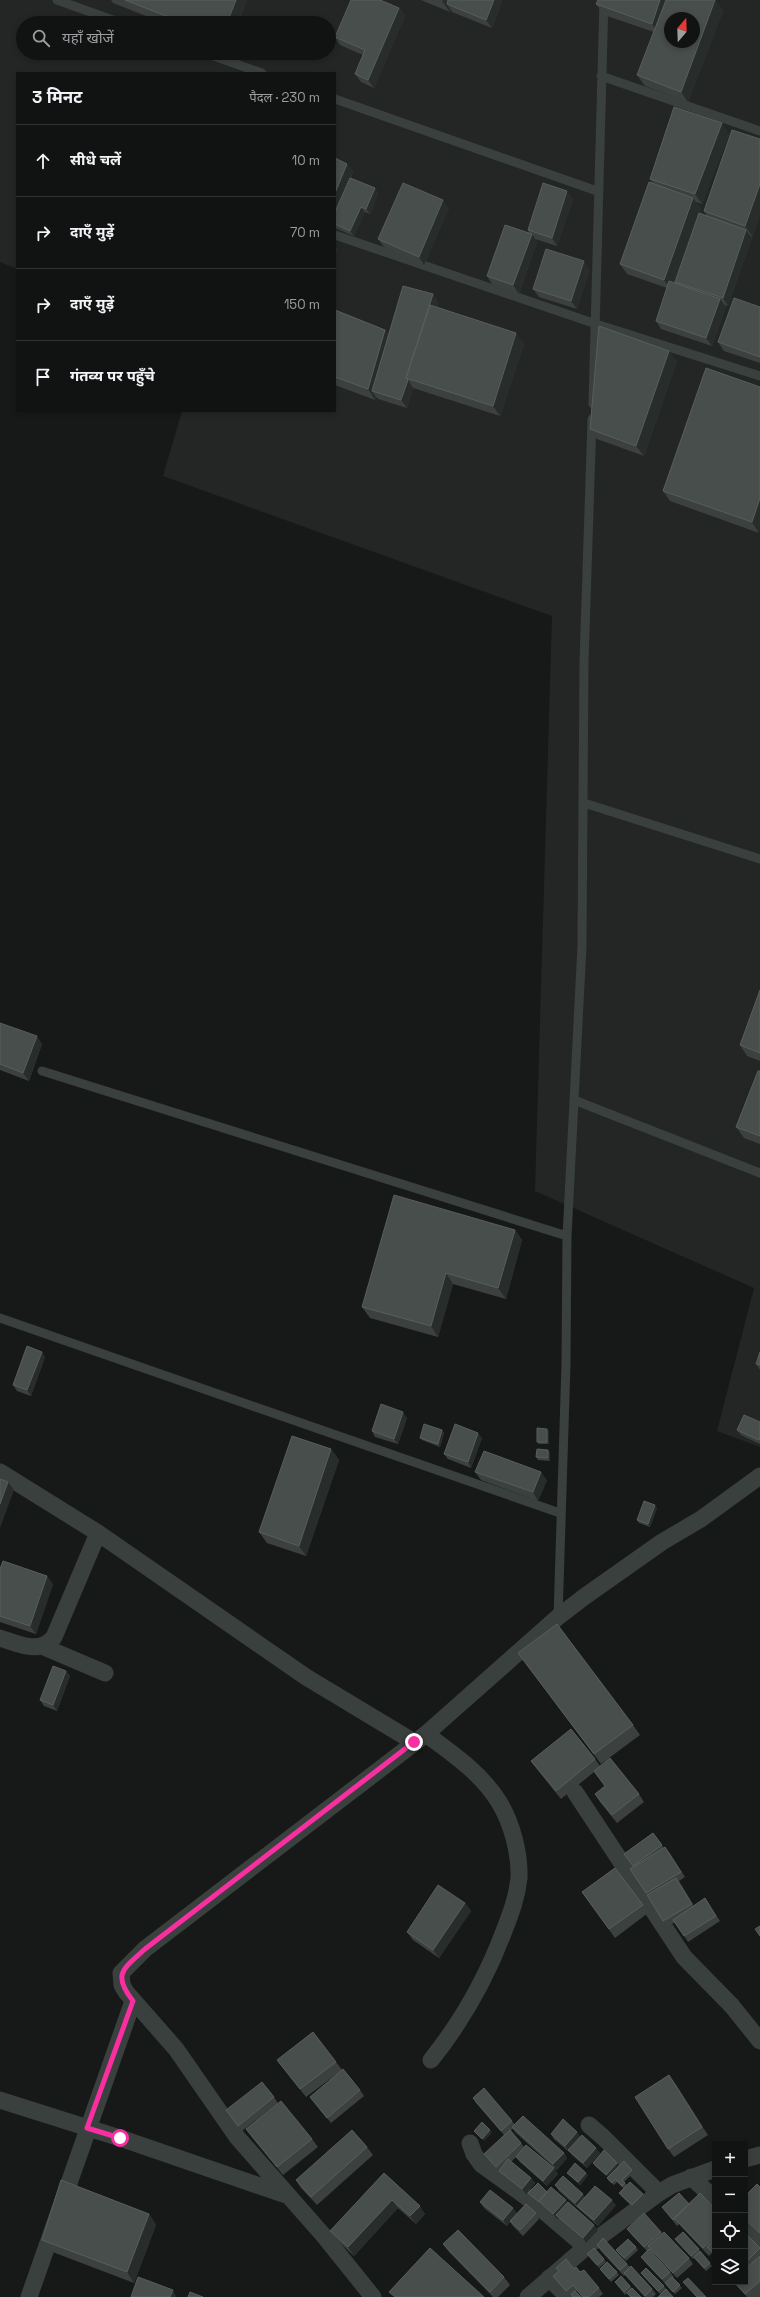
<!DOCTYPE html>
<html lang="hi">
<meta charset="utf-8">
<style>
:root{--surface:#111313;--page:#1a1c1c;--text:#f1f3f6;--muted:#9c9ea0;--line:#303233}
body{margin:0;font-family:"Space Grotesk","Noto Sans Devanagari",sans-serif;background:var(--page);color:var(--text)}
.controls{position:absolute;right:12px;bottom:12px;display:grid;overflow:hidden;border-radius:0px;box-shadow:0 2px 6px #0003}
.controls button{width:36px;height:36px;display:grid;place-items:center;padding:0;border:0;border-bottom:1px solid var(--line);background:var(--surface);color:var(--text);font:20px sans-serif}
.compass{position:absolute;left:664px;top:12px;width:36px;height:36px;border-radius:50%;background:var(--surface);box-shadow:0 2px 6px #0003;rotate:19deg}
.stop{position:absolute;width:12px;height:12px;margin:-9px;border:3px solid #f92fa1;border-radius:50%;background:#fff}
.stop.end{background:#f92fa1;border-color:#fff;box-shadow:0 1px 4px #0008}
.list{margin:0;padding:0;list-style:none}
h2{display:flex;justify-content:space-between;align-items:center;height:52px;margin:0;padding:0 16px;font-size:17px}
h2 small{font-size:13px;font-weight:400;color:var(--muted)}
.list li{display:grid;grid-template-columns:26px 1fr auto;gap:12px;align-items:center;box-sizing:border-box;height:72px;padding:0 16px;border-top:1px solid var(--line)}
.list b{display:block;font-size:15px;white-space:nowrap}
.list em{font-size:13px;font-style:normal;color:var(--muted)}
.icon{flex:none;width:22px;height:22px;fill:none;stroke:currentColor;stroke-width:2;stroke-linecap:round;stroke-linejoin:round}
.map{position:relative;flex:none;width:760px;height:2297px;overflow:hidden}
.search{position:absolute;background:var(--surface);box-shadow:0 2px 6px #0003;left:16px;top:16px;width:320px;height:44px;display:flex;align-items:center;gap:10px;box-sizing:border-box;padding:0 14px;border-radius:22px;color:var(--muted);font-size:15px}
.panel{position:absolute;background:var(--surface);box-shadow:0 2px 6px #0003;left:16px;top:72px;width:320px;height:340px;border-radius:0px}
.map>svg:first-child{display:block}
.built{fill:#232625;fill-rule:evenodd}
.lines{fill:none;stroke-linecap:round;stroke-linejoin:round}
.lane{stroke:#3a403e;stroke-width:9}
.street{stroke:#3a403e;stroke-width:17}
.wall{fill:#3c413f}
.shaded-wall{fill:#282c2b}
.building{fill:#484e4c;stroke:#575f5b;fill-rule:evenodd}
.route{stroke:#f92fa1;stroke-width:5}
</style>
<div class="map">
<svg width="760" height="2297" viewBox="0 0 760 2297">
<rect width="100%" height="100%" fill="#171919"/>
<!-- built -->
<path class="built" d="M0,0H760V1447L717,1431L754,1288L535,1191L552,616L163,476L182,411H335V73H17V269L0,262ZM670,18H694V42H670ZM23,23H329V53H23Z"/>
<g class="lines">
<!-- lane -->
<path class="lane" d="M57,0L121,23
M205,53L262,73
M601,76L760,131
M335,99L597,191
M335,235L596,324L760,376
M593,404L604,0
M584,803L760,859
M42,1071L567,1236
M574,1100L760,1173
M0,1318L560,1513
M558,1617L566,1364L567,1236L582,946L584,662L592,419"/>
<!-- street -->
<path class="street" d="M0,1472L98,1533L306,1677L414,1742
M0,1638C19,1644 40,1655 54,1637L98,1533
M44,1647L105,1673
M426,1734C452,1753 482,1774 499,1802C512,1823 520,1854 519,1878C517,1897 511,1913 504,1931C486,1979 463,2020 431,2060
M575,1792L684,1957L732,2006L760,2041
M0,2100L120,2138L286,2195
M589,2125L604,2138L659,2193
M470,2143L474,2154L481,2164L532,2201L586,2247
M745,2159L760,2155
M691,2177L715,2199
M745,2226L760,2240
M549,2278L568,2297
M29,2297L133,2001
M373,2297L324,2236L237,2137L176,2049L126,1992L122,1985L121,1973L145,1949L426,1734L558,1617L584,1597L662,1542L701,1519L760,1476
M528,2297L586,2247L659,2193L672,2185L715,2169
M758,2297L760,2295"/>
</g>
<!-- wall -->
<path class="wall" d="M111,0H247L238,23H164L113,3Z
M421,0H500L502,2L492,28L452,12L451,10L450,12Z
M715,0L723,11L688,102L645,86L637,75L654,32L604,15L596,4Z
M399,8L405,16L374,88L361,82L355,74L363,55L340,45L335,37Z
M732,130L753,237L750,236L752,238L728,306L725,305L726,307L712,346L661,329L656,321L667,288L627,274L620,264L653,184L650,179L729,134L702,204L696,202L701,209L674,282L676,283L675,282L707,216L704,211Z
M335,158L347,164L353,172L351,178L375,188L378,194L370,214L365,212L354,236L335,228Z
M573,199L557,246L535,239L537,242L519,294L492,284L487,276L530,234L528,230Z
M449,208L424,265L384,247L378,239Z
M590,269L577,309L539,297L533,289Z
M433,294L438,303L437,307L524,344L500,416L413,388L407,408L378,399L376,397L375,400L335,385V310L385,330L389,335Z
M760,307V363L724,351L718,342Z
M677,361L644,456L597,439L590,429Z
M706,368L759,533L670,501L663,491Z
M760,990V1061L747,1056L740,1045Z
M0,1023L42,1044L29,1081L0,1070Z
M760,1071V1144L744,1138L736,1127Z
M515,1230L522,1240L506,1299L453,1284L438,1337L370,1318L362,1307Z
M760,1352V1370L756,1364Z
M45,1357L31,1396L17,1391L13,1385Z
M407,1418L398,1444L375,1437L372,1431Z
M760,1422V1444L741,1435L737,1430Z
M547,1429L549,1432V1444H539L537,1442Z
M442,1430L444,1433L440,1447L422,1440L420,1438Z
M482,1438L471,1468L448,1459L444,1454Z
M331,1449L339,1460L306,1556L267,1543L259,1532Z
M548,1450L550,1453V1461L538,1460L536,1457Z
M475,1472L547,1480L538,1501L481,1480Z
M657,1508L650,1527L639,1523L637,1520Z
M0,1569L53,1584L36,1634L0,1622Z
M518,1653L633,1725L640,1735L601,1764Z
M66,1671L70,1676L57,1711L44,1706L40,1700Z
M595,1759L600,1766L639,1794L644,1802L617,1823L600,1802L595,1794L605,1786L594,1772L561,1799L537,1769L531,1761Z
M653,1833L664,1848L669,1852L685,1877L679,1881L694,1906L705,1898L720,1921L688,1942L675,1922L667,1927L630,1869L633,1867L624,1854Z
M615,1868L648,1913L615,1938L582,1892Z
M465,1903L471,1911L439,1958L413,1940L407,1932Z
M277,2060L336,2062L342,2070L306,2097Z
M675,2083L708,2135L674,2157L668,2149Z
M360,2090L364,2096L331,2123L310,2097Z
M274,2097L278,2103L242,2131L226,2110Z
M473,2098L512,2121L515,2125L564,2153L567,2158L557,2170L516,2133L513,2129L510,2131L521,2143L524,2147L554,2168L558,2174L547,2186L520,2162L516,2157L511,2162L531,2178L535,2183L526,2194L502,2176L499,2171L488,2160L484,2154L504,2135L476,2103Z
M246,2129L312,2139L318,2147L283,2175L252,2137Z
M577,2132L580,2136L600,2153L587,2168L572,2155L569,2151V2152L554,2139L551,2134Z
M367,2147L373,2155L317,2205L301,2188L296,2180Z
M593,2163H617L619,2165L616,2169L632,2170L634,2172L624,2182L627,2185L643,2194L645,2197L634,2208L621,2196L619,2193L624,2189L617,2182L614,2185L609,2181L607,2178L608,2177L595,2166Z
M384,2173L425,2214L416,2224L398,2208L354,2256L336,2239L330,2231Z
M567,2173L588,2175L580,2185L569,2175Z
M555,2185L585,2197L616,2205L598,2226L559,2191Z
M760,2187V2236L745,2222V2196Z
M547,2192L568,2202L598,2230L586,2243L560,2220L559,2218L557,2219L543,2206L541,2204V2205L530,2195L528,2193Z
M480,2202L517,2213H536L539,2219L523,2236L513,2226L510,2222L507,2226L484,2208Z
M689,2204L715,2209V2257L712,2253L709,2256L679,2224L677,2226L662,2207Z
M149,2214L156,2225L134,2283L50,2251L42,2240Z
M627,2229L661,2232L689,2258L693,2264L677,2278L651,2250L650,2251L670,2272L674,2277L673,2278L682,2288L675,2294L645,2262L641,2257L647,2251L631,2234Z
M745,2233L760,2248V2290L752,2297H747L734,2282H745Z
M675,2239L699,2249L700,2252L712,2266L706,2271L694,2258L693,2259Z
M443,2244L504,2277L510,2285L498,2297H493L449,2252Z
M597,2245L627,2264L652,2289L656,2294L653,2297H645L625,2275L624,2276L600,2250Z
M636,2247L638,2250L626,2261L616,2250Z
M587,2254L604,2259L606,2262L599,2268Z
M556,2268L574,2269L580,2272L599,2288L603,2294L599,2297H582L577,2291L576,2292L581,2297H573L572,2295L570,2297L553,2276L559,2272Z
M600,2269L617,2272L619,2275L611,2282Z
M641,2273L664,2286L666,2289L660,2294Z
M615,2282L630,2286L641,2297H630L627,2293L625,2295Z"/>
<!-- shaded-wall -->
<path class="shaded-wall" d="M236,0H247L238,23H227Z
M443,0H454L447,4L451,10L450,12L442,1Z
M494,0H500L502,2L492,28L486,20Z
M660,0H671L659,34L652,24Z
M715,0L723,11L688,102L681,92Z
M399,8L405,16L374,88L368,80Z
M722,123L729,134L702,204L695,194Z
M347,164L353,172L335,214V193Z
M760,184V216L753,237L745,226Z
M375,188L378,194L370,214L366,209Z
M567,191L573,199L557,246L552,238Z
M693,198L701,209L671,290L664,280Z
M443,200L449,208L424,265L419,257Z
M361,207L365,212L354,236L350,231Z
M746,230L752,238L728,306L723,298Z
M532,234L537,242L519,294L513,285Z
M335,246L338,250L335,256Z
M584,261L590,269L577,309L571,301Z
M433,294L438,303L415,381L408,378Z
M720,299L726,307L712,346L706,338Z
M385,330L393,341L372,391L376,397L375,400L368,389Z
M516,333L524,344L500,416L493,406Z
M669,351L677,361L644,456L636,446Z
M408,380L413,388L407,408L401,400Z
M760,498V530L759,533L752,522Z
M37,1036L42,1044L29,1081L23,1073Z
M515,1230L522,1240L506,1299L498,1288Z
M446,1273L453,1284L438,1337L431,1326Z
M42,1352L45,1357L31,1396L27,1390Z
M403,1412L407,1418L398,1444L394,1439Z
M547,1429L549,1432V1444L547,1442Z
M442,1430L444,1433L440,1447L438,1444Z
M478,1433L482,1438L471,1468L468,1462Z
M331,1449L339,1460L306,1556L299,1546Z
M548,1450L550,1453V1461L548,1458Z
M541,1472L547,1480L538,1501L533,1492Z
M8,1482L14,1490L0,1528V1504Z
M655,1505L657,1508L650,1527L648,1524Z
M47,1576L53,1584L36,1634L30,1626Z
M66,1671L70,1676L57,1711L53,1705Z
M676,1878L680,1883L696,1910L692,1904Z
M465,1903L471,1911L439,1958L433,1950Z
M669,2075L675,2083L708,2135L702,2127Z
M490,2130L492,2133L484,2141L482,2139Z
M577,2132L581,2137L569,2152L565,2146Z
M596,2148L600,2153L587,2168L583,2163Z
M564,2153L567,2158L557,2170L553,2164Z
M617,2163L619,2165L608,2178L606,2175Z
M554,2168L558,2174L547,2186L543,2181Z
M586,2173L588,2175L580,2185L578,2182Z
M531,2178L535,2183L526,2194L522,2189Z
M583,2194L587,2200L577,2206L579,2209L575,2203Z
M392,2200L398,2208L354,2256L348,2247Z
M566,2200L570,2205L556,2215L559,2218L557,2219L553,2214Z
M612,2200L616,2205L598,2226L594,2220Z
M420,2206L425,2214L416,2224L410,2216Z
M513,2208L517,2213L507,2226L503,2220Z
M149,2214L156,2225L134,2283L127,2272Z
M594,2225L598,2230L586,2243L583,2238Z
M173,2290L176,2296V2297H170Z"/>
<!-- building -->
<path class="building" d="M125,0H236L227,23H184Z
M351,0H380L399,8L368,80L355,74L365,50L335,37Z
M448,0H494L486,20L447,4Z
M598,0H660L652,24L596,4Z
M666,0H715L681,92L637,75ZM670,18H694V42H670Z
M674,107L722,123L695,194L650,179Z
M732,130L760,139V184L745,226L704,211Z
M335,158L347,164L335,193Z
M350,178L375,188L366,209L361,207L350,231L335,224V212Z
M649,182L693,198L664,280L620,264Z
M403,183L443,200L419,257L378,239Z
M543,183L567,191L552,238L528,230Z
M699,213L746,230L723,298L675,282Z
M505,225L532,234L513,285L487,276Z
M546,249L584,261L571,301L533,289Z
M669,281L720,299L706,338L656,321Z
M403,286L433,294L406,378L408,380L401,400L372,391Z
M734,298L760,307V357L718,342Z
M430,305L516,333L493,406L406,378Z
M335,310L385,330L368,389L335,377Z
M599,326L669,351L636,446L590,429Z
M706,368L760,387V498L752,522L663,491Z
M760,990V1053L740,1045Z
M0,1023L37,1036L23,1073L0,1064Z
M758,1071H760V1136L736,1127Z
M394,1195L515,1230L498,1288L446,1273L431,1326L362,1307Z
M27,1346L42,1352L27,1390L13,1385Z
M760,1352V1365L756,1364Z
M381,1404L403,1412L394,1439L372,1431Z
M744,1415L760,1422V1437L759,1440L737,1430Z
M424,1424L442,1430L438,1444L420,1438Z
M455,1424L478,1433L468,1462L444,1454Z
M537,1428L547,1429V1442H537Z
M292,1436L331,1449L299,1546L259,1532Z
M537,1449L548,1450V1458L536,1457Z
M484,1451L541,1472L533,1492L475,1472Z
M0,1479L8,1482L0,1504Z
M644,1501L655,1505L648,1524L637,1520Z
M3,1561L47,1576L30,1626L0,1616V1569Z
M557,1624L633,1725L594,1754L518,1653Z
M53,1666L66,1671L53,1705L40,1700Z
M571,1729L595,1759L556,1791L531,1761Z
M610,1758L639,1794L612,1815L595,1794L605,1786L594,1771Z
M653,1833L662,1845L633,1866L624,1854Z
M665,1847L681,1872L646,1893L630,1869Z
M615,1868L643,1905L609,1929L582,1892Z
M676,1878L692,1904L663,1921L647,1895Z
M438,1885L465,1903L433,1950L407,1932Z
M705,1898L716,1916L684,1936L673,1920Z
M760,1926V1936L755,1929Z
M313,2032L336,2062L300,2089L277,2060Z
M343,2069L360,2090L327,2118L310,2097Z
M669,2075L702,2127L668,2149L635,2097Z
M262,2082L274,2097L238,2126L226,2110Z
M484,2088L512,2121L501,2131L473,2098Z
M281,2101L312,2139L277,2167L246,2129Z
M523,2116L564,2153L553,2164L512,2127Z
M563,2119L577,2132L565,2146L551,2134Z
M482,2122L490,2130L482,2139L474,2131Z
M352,2130L367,2147L311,2197L296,2180Z
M510,2130L521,2143L496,2167L484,2154Z
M582,2135L596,2148L583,2163L568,2150Z
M526,2145L554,2168L543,2181L516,2157Z
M604,2150L617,2163L606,2175L593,2163Z
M508,2159L531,2178L522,2189L499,2171Z
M624,2161L632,2170L622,2180L625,2183L622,2186L615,2179L612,2183L607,2178Z
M575,2163L586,2173L578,2182L567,2173Z
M384,2173L420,2206L410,2216L392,2200L348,2247L330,2231Z
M563,2176L583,2194L575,2203L555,2185Z
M61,2180L149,2214L127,2272L42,2240Z
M630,2182L643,2194L632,2205L619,2193Z
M538,2183L547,2192L539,2201H540L539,2202L528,2193Z
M757,2184L760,2187V2233L745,2219V2196Z
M595,2186L612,2200L594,2220L577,2206Z
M551,2187L566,2200L553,2214L539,2201Z
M490,2190L513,2208L503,2220L480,2202Z
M679,2193L689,2204L673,2220L662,2207Z
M700,2193L715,2209V2237L703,2248L674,2218Z
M568,2202L594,2225L583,2238L556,2215Z
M526,2204L536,2213L520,2230L510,2221Z
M644,2213L661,2232L644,2247L627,2229Z
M458,2230L504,2277L490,2292L443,2244Z
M664,2232L689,2258L673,2273L648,2246Z
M683,2232L699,2249L691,2256L675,2239Z
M745,2233L760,2248L745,2263Z
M603,2238L627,2264L620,2270L597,2245Z
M628,2239L636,2247L624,2258L616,2250Z
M715,2239V2255L707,2247Z
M430,2248L484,2297H395L389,2292Z
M594,2248L604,2259L597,2265L587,2254Z
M649,2249L670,2272L662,2279L641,2257Z
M700,2251L710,2263L704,2268L694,2257Z
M760,2256V2281L745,2294L734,2282H745V2269Z
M566,2259L574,2269L576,2267L580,2272L584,2270L599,2288L588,2297H583L573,2285L566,2291L553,2276L559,2271L556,2268Z
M607,2262L617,2272L609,2279L600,2269Z
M631,2266L652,2289L645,2296L624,2273Z
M646,2268L664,2286L658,2291L641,2273Z
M621,2276L630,2286L624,2292L615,2282Z
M138,2277L173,2290L170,2297H131Z
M672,2277L680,2285L673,2292L665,2283Z
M688,2278L706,2297H697L683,2282Z
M632,2288L641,2297H631L627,2293Z
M666,2289L673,2297H658Z
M575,2291L581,2297H573L571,2294Z
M190,2292L203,2297H188Z"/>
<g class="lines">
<!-- route -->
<path class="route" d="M120,2138L87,2128L133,2001C112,1974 123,1969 145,1949L414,1742"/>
</g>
</svg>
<div class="controls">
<button>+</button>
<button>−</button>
<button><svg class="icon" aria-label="locate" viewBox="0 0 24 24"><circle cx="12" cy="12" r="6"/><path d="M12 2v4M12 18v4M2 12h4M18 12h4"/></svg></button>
<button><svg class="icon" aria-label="layers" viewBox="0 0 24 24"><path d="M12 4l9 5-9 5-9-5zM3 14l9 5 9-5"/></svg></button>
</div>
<svg class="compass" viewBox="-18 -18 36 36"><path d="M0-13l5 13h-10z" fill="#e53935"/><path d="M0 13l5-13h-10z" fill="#9c9ea0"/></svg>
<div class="stop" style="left:120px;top:2138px"></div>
<div class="stop end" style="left:414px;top:1742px"></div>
<div class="search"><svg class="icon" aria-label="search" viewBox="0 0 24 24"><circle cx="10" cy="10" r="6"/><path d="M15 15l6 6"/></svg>यहाँ खोजें</div>
<section class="panel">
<h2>3 मिनट<small>पैदल · 230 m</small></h2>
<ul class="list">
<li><svg class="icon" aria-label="ahead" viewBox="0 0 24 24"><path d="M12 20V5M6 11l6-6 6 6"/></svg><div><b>सीधे चलें</b></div><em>10 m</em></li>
<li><svg class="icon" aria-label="right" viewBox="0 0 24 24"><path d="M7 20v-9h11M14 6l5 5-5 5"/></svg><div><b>दाएँ मुड़ें</b></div><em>70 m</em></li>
<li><svg class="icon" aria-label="right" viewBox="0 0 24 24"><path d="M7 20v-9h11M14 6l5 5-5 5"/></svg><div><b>दाएँ मुड़ें</b></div><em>150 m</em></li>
<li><svg class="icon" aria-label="arrive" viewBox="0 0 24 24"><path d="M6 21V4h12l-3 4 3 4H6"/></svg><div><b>गंतव्य पर पहुँचे</b></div></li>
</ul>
</section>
</div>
